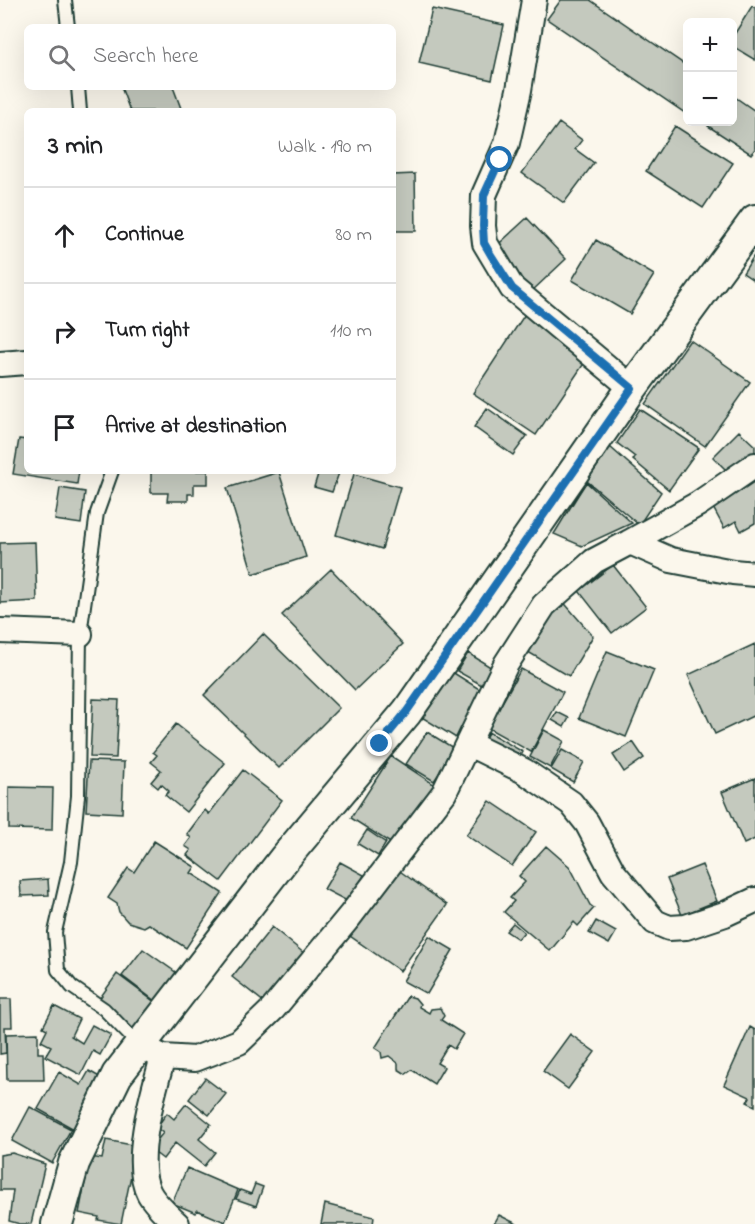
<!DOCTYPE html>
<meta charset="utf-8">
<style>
:root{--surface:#fff;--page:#f2f2f2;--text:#202124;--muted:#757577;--line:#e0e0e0}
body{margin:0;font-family:"Indie Flower",sans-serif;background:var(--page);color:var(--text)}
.controls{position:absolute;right:18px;top:18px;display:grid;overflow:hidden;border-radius:9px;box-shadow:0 6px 24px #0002}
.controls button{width:54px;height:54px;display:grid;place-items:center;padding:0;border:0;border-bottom:2px solid var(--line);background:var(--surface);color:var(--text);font:30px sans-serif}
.stop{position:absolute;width:18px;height:18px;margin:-14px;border:4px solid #1f6fb2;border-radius:50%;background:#fff}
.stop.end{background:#1f6fb2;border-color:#fff;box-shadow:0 2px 6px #0008}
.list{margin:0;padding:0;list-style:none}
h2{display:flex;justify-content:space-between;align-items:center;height:78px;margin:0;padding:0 24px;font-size:26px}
h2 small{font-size:20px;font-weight:400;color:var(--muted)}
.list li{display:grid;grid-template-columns:39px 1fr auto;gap:18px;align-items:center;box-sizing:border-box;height:96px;padding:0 24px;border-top:2px solid var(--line)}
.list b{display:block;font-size:22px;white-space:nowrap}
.list em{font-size:20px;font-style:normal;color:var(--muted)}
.icon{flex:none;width:33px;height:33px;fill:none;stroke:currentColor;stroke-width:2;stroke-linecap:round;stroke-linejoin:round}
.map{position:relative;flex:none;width:755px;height:1224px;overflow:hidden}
.search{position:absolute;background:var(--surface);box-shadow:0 6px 24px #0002;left:24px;top:24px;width:372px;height:66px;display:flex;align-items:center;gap:15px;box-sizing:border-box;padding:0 21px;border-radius:9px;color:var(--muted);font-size:22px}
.panel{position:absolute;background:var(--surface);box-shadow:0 6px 24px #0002;left:24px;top:108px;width:372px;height:366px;border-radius:9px}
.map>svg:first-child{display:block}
.building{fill:#c4c9be;stroke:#1f3d34;stroke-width:1.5}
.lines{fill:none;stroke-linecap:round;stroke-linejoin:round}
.service-casing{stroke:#1f3d34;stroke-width:16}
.minor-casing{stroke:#1f3d34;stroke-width:28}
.tertiary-casing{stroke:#1f3d34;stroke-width:34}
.service{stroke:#fbf7ec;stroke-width:12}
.minor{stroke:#fbf7ec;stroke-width:24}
.tertiary{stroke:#fbf7ec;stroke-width:30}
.route{stroke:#1f6fb2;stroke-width:8}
</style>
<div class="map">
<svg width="755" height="1224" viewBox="0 0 755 1224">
<rect width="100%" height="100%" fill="#fbf7ec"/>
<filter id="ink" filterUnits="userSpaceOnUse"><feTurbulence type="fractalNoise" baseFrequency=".0167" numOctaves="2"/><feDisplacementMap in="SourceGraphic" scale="12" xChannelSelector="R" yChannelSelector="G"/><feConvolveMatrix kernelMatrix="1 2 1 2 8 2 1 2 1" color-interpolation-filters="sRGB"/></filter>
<g filter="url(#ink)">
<!-- building -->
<path class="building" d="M561,0H590L688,67V115L547,19Z
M752,6L755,8V60L732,46V38Z
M432,9L504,25L492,80L419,63Z
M121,87H173L182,111H130Z
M732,95L755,111V149L751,154L708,126L711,122H732Z
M559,123L582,140L575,149L594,163L564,203L522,173Z
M675,126L733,163L703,208L646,171Z
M415,174L416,231H393V175Z
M527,218L566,259L531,292L491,251Z
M596,240L654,275L630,314L572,280Z
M755,254V281L743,273Z
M525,314L589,356L536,435L473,393Z
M690,340L750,382L705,446L645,404Z
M487,408L527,436L513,455L474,427Z
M640,409L699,448L669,490L633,460L635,457L617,443Z
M739,431L755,446V453L732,476L713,457Z
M19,439L27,440V471H79L77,484L13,474Z
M610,447L661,492L639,525L587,481Z
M151,471H208V484H194V494H188V501H167L168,493H151Z
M319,471L339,473L332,492L314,487Z
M279,472L306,557L253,574L227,488Z
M354,474L400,487L382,549L336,535Z
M755,478V523L741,531L736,521L724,528L710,502Z
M586,482L632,523L582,546L554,534Z
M60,488L85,492L81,524L55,520Z
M35,542L37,601L0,603V543Z
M613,565L646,607L612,633L579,591Z
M331,569L403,644L355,690L282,615Z
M560,598L593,636L569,676L528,652Z
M263,634L339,708L279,768L204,695Z
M755,644V715L715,734L688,675Z
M607,651L654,670L626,737L579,718Z
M468,653L497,671L487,688L457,671Z
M521,669L563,692L531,752L488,728Z
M449,670L484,692L456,738L420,716Z
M93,699L119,700L116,758L90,757Z
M557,712L569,718L564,727L552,720Z
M176,724L225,763L186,812L165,795L169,791L161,784L158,788L151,782L161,770L151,762L157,755L153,752Z
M544,730L564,741L550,768L530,757Z
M427,732L455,749L434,781L406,764Z
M488,732L523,752L519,759L484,740Z
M633,742L644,758L624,772L613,755Z
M562,750L584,762L573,782L551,769Z
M391,756L435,785L395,846L351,818Z
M89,761L124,762L122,813L86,811Z
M243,770L282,800L221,881L187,855L191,850L185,846L191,838L187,834L205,810L209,814Z
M755,778V839L744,844L722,792Z
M9,787L53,788L52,830L9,829Z
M490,801L536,832L512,866L466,835Z
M367,830L386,843L378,856L358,844Z
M154,841L195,867L191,873L222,893L186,948L149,924L144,927L128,922L119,912L117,904L108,898L128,868L134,872Z
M546,846L570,867L590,905L594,908L578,926L574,922L550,951L504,912L514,901L510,898L525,882L519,876Z
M340,862L364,875L349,902L324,889Z
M702,865L717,901L682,915L667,879Z
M397,869L447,905L400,971L350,936Z
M48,879L49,895L21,896L20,881Z
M596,921L616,932L609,944L589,933Z
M513,923L524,932L518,939L506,931Z
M272,927L305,954L265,1003L232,977Z
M429,936L453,950L427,994L403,981Z
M143,949L181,976L159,1004L122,976Z
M117,974L160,1006L139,1033L97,1002Z
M408,996L415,998L420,1004L419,1007L429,1013L431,1009L440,1008L444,1016L441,1020L463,1034L454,1049L448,1045L437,1063L444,1067L434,1084L412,1070L406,1074L398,1069V1063L389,1056L382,1058L381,1052L375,1048Z
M0,999H11L12,1027H5L6,1053L0,1054Z
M54,1006L79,1019L71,1036L82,1043L92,1025L111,1035L100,1055L93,1051L81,1075L45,1056L51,1046L41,1041L47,1029L43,1027Z
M750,1027L755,1030V1106L747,1102L750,1097L724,1085Z
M38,1033V1053H43L44,1080H7L6,1034Z
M570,1034L595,1052L568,1089L543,1071Z
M89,1071L103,1079L74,1129L38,1109L59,1072L81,1085Z
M205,1078L226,1094L209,1115L189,1099Z
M186,1104L211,1124L199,1139L215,1152L204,1166L175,1143L163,1159L150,1149L163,1133L156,1128L167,1113L174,1119Z
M30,1107L71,1129L52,1163L12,1141Z
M106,1140L137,1146L121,1224L98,1220L99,1217L79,1213L90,1157L102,1159Z
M12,1153L45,1164L31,1224H20L9,1221L13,1190H0V1155Z
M187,1168L238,1190L225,1222L197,1210L196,1213L172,1203Z
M255,1184L263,1187L256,1206L236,1199L240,1190L251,1194Z
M325,1204L374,1217L373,1224H321Z
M499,1215L517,1224H494Z"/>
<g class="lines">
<defs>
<path id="service" d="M65,0L68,27
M78,87L80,111
M112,471L97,513L80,634L78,796L71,862L55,932L58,970L72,987L104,1009L139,1045"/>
<path id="minor" d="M534,0L519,90L507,143L484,195L483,226L485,243L512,288L632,388
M0,364L27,362
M630,542L671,560L733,572L755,574
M0,631L80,634
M469,744L524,771L571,803L587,823L613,872L655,922L669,928L686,927L725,914L755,900
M140,1046L163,1057L195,1059L239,1042L273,1009L350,916L444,793L506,664L544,605L594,561L630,542L698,504L755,465
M163,1057C154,1090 132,1161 149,1193C155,1204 167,1215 177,1224"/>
<path id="tertiary" d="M57,1224L74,1163L117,1075L284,859L407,712L632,388L755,220"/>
</defs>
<!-- service casing -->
<use href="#service" class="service-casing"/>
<!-- minor casing -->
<use href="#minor" class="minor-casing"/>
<!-- tertiary casing -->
<use href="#tertiary" class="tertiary-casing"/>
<!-- service -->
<use href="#service" class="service"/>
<!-- minor -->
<use href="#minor" class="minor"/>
<!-- tertiary -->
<use href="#tertiary" class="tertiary"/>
</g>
</g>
<g class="lines" filter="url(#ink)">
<!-- route -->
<path class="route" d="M380,744L407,711L632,388L512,288L491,255L484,243L483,226L484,195L500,160"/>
</g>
</svg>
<div class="controls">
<button>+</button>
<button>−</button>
</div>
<div class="stop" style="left:500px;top:160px"></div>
<div class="stop end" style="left:380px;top:744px"></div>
<div class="search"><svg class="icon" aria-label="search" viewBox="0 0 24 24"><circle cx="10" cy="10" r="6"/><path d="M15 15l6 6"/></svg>Search here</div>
<section class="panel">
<h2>3 min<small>Walk · 190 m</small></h2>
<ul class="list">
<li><svg class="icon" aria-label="ahead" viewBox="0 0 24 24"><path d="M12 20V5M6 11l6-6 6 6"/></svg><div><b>Continue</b></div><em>80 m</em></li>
<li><svg class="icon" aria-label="right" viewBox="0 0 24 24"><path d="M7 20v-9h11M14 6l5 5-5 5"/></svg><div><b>Turn right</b></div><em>110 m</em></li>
<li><svg class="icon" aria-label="arrive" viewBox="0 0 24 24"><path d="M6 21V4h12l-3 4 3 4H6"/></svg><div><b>Arrive at destination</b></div></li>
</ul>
</section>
</div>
